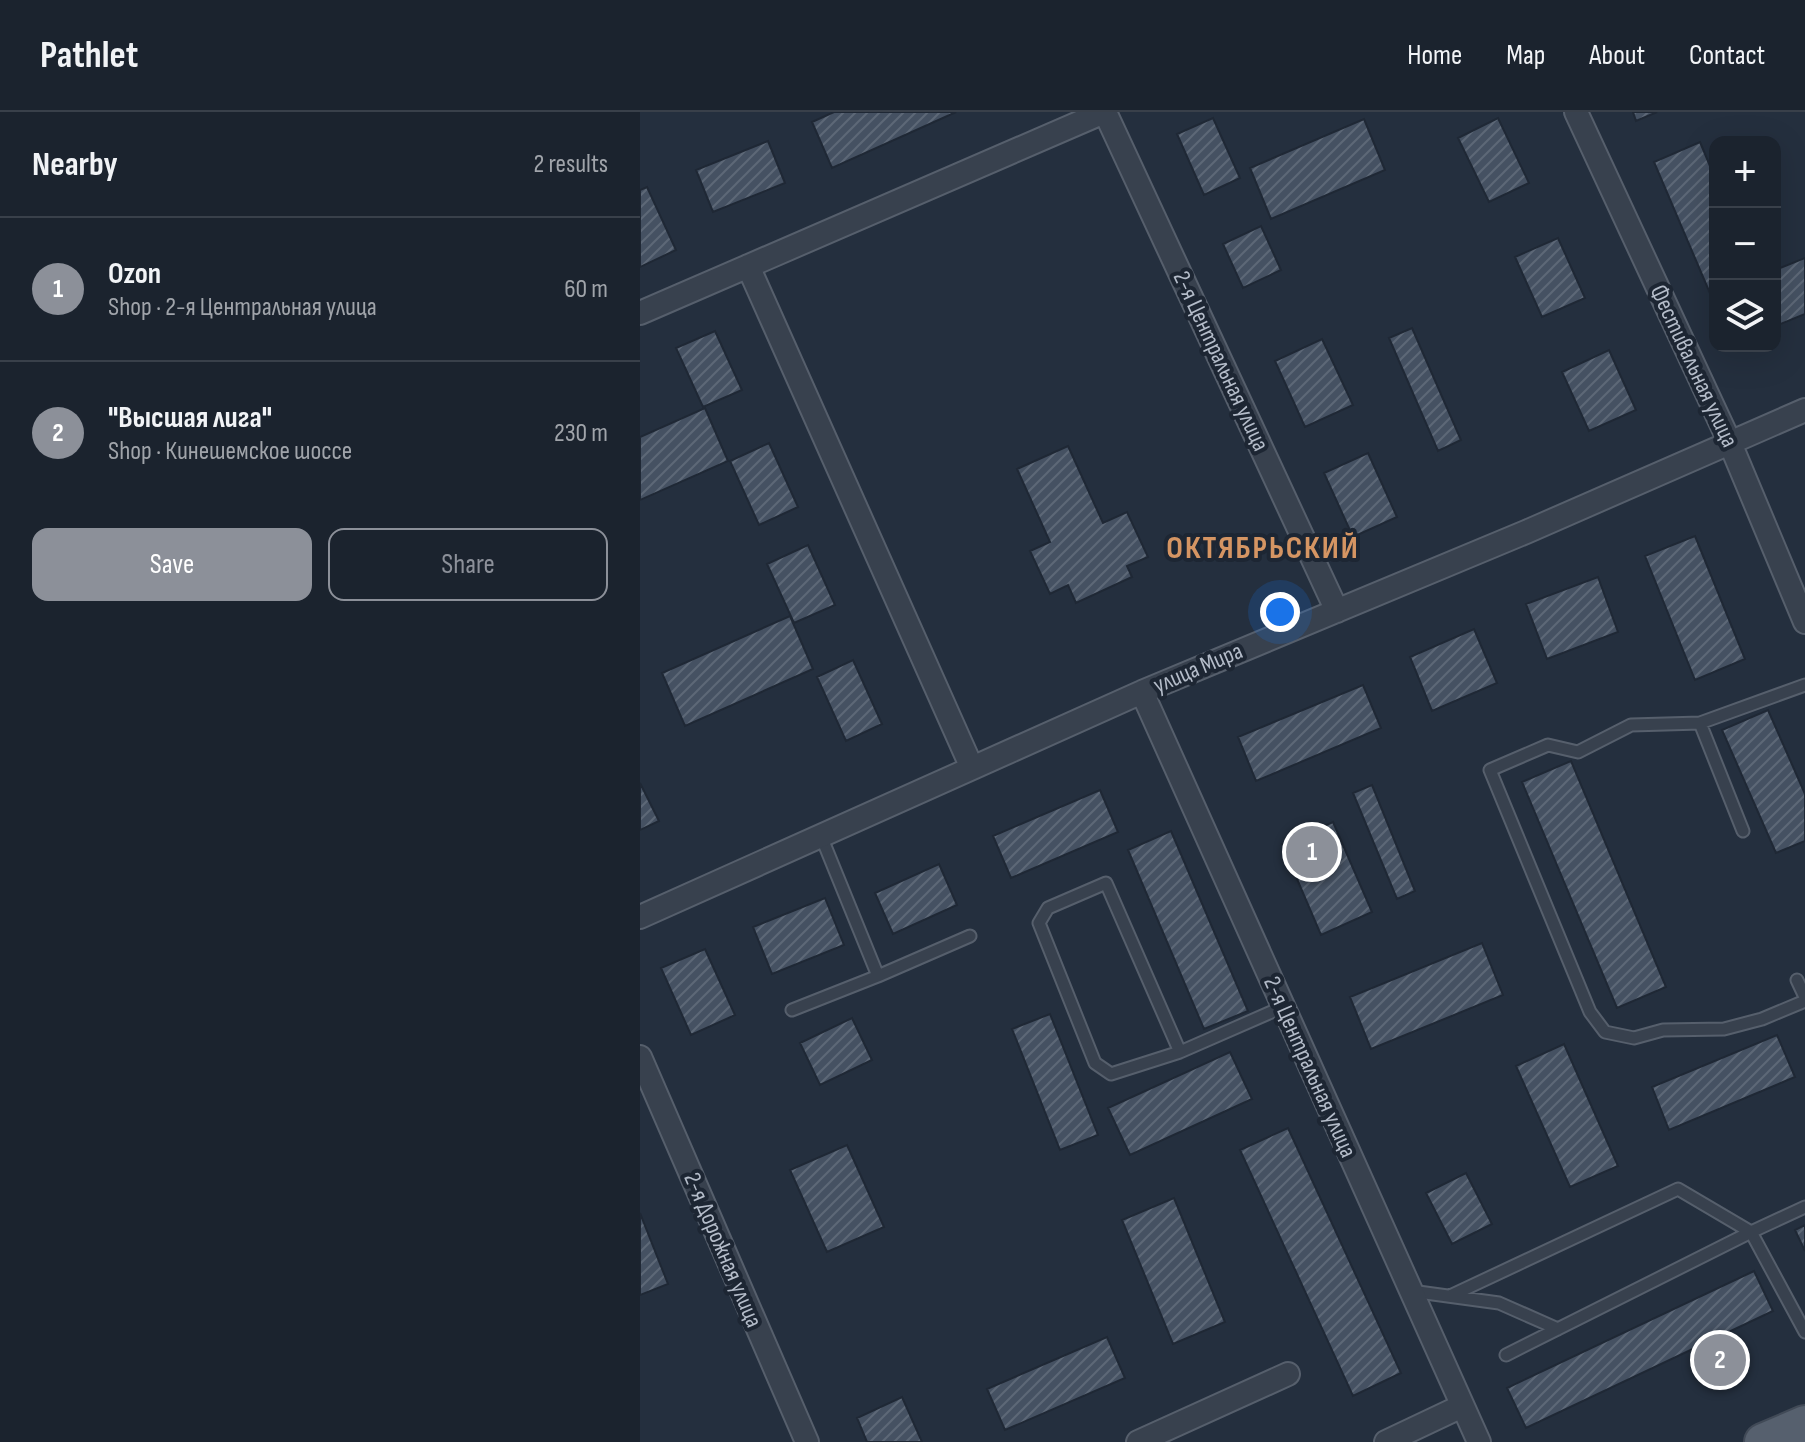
<!DOCTYPE html>
<meta charset="utf-8">
<style>
:root{--surface:#1b232e;--page:#242b36;--text:#f1f3f6;--muted:#a0a4aa;--line:#39404a;--accent:#8c9099}
body{margin:0;font-family:"Sofia Sans Condensed",sans-serif;background:var(--page);color:var(--text)}
.controls{position:absolute;right:24px;top:24px;display:grid;overflow:hidden;border-radius:16px;box-shadow:0 8px 32px #0002}
.controls button{width:72px;height:72px;display:grid;place-items:center;padding:0;border:0;border-bottom:2px solid var(--line);background:var(--surface);color:var(--text);font:40px sans-serif}
.you{position:absolute;left:640px;top:500px;width:28px;height:28px;margin:-20px;border:6px solid #fff;border-radius:50%;background:#1a73e8;box-shadow:0 0 0 12px #1a73e833}
.badge{display:grid;place-items:center;width:52px;height:52px;border-radius:50%;background:var(--accent);color:#fff;font-size:26px;font-weight:700}
.pin{position:absolute;translate:-50% -50%;border:4px solid #fff;box-shadow:0 2px 8px #0006}
.list{margin:0;padding:0;list-style:none}
h2{display:flex;justify-content:space-between;align-items:center;height:104px;margin:0;padding:0 32px;font-size:34px}
h2 small{font-size:26px;font-weight:400;color:var(--muted)}
.list li{display:grid;grid-template-columns:52px 1fr auto;gap:24px;align-items:center;box-sizing:border-box;height:144px;padding:0 32px;border-top:2px solid var(--line)}
.list b{display:block;font-size:30px;white-space:nowrap}
.list p{margin:0;font-size:26px;white-space:nowrap;color:var(--muted)}
.list em{font-size:26px;font-style:normal;color:var(--muted)}
.actions{display:flex;gap:16px;padding:24px 32px}
.actions a{flex:1;padding:18px 0;border:2px solid var(--accent);border-radius:16px;text-align:center;font-size:28px;color:var(--accent)}
.actions .main{background:var(--accent);color:#fff}
.icon{flex:none;width:44px;height:44px;fill:none;stroke:currentColor;stroke-width:2;stroke-linecap:round;stroke-linejoin:round}
.map{position:relative;flex:none;width:1165px;height:1330px;overflow:hidden}
header{display:flex;align-items:center;gap:48px;box-sizing:border-box;height:112px;padding:0 40px;background:var(--surface);border-bottom:2px solid var(--line)}
header strong{font-size:38px}
nav{display:flex;gap:44px;margin-inline-start:auto;font-size:28px}
main{display:flex}
aside{flex:1;background:var(--surface)}
.map>svg:first-child{display:block}
.building{fill:url(#building-hatch);stroke:#1f2835;stroke-width:2}
.lines{fill:none;stroke-linecap:round;stroke-linejoin:round}
.lane-casing{stroke:#565f6c;stroke-width:15}
.street-casing{stroke:#565f6c;stroke-width:26}
.primary-casing{stroke:#414a57;stroke-width:40}
.lane{stroke:#38414e;stroke-width:11}
.street{stroke:#38414e;stroke-width:22}
.primary{stroke:#56606e;stroke-width:36}
.labels{text-anchor:middle;dominant-baseline:central;stroke-width:8;stroke-linejoin:round;paint-order:stroke}
.street-label{font-size:24px;fill:#b4bcc9;stroke:#1d2633}
.district-label{font-size:32px;font-weight:bold;letter-spacing:2px;fill:#d59563;stroke:#1d2633}
</style>
<header>
<strong>Pathlet</strong>
<nav><a>Home</a><a>Map</a><a>About</a><a>Contact</a></nav>
</header>
<main>
<aside>
<h2>Nearby<small>2 results</small></h2>
<ul class="list">
<li><span class="badge">1</span><div><b>Ozon</b><p>Shop · 2-я Центральная улица</p></div><em>60 m</em></li>
<li><span class="badge">2</span><div><b>&quot;Высшая лига&quot;</b><p>Shop · Кинешемское шоссе</p></div><em>230 m</em></li>
</ul>
<div class="actions"><a class="main">Save</a><a>Share</a></div>
</aside>
<div class="map">
<svg width="1165" height="1330" viewBox="0 0 1165 1330">
<defs>
<pattern id="building-hatch" width="6" height="6" patternUnits="userSpaceOnUse" patternTransform="scale(2)"><rect width="6" height="6" fill="#455162"/><path d="M-1 1l2-2M0 6l6-6M5 7l2-2" fill="none" stroke="#5d6877"/></pattern>
</defs>
<rect width="100%" height="100%" fill="#242f3e"/>
<!-- building -->
<path class="building" d="M194,0H316L192,56L172,10Z
M993,0H1017L996,9Z
M573,6L600,66L564,83L537,22Z
M858,6L889,71L849,90L818,26Z
M724,7L745,58L631,107L610,56Z
M128,29L145,71L73,100L56,58Z
M1060,30L1075,66V185L1072,186L1014,50Z
M7,75L36,138L0,155V78Z
M621,114L641,158L603,176L583,132Z
M918,126L945,186L902,205L875,145Z
M1165,146V202L1138,213L1135,206V158Z
M772,216L821,328L798,339L749,226Z
M75,219L102,278L63,295L36,236Z
M682,227L713,293L665,315L635,249Z
M969,238L996,298L949,319L922,260Z
M65,296L88,349L0,388V325Z
M129,331L158,395L119,413L90,349Z
M428,334L463,411L487,400L508,445L487,454L492,465L436,491L428,473L410,482L390,439L410,430L377,357Z
M728,341L757,405L713,425L684,361Z
M1055,424L1105,547L1055,568L1005,444Z
M168,433L195,493L154,511L127,452Z
M958,465L978,520L907,547L886,492Z
M150,504L173,557L45,614L22,561Z
M834,517L857,571L792,599L770,545Z
M213,548L242,612L206,629L177,565Z
M723,573L741,616L616,669L598,625Z
M1128,598L1165,682V729L1136,741L1082,618Z
M931,649L1026,875L977,896L882,670Z
M0,671L19,709L0,718Z
M732,673L775,779L757,787L713,681Z
M460,678L478,720L371,766L353,724Z
M693,710L732,800L681,823L642,732Z
M531,719L608,899L564,917L488,738Z
M299,752L317,793L253,822L235,781Z
M185,786L204,833L132,862L113,815Z
M842,831L863,883L731,937L710,885Z
M65,837L95,903L51,923L21,856Z
M410,902L458,1023L420,1038L372,917Z
M212,906L232,948L180,973L160,931Z
M1137,923L1155,965L1029,1018L1012,975Z
M924,932L978,1054L930,1075L876,954Z
M590,940L612,987L490,1043L468,996Z
M648,1016L761,1261L713,1284L600,1038Z
M207,1033L244,1115L187,1140L150,1058Z
M826,1061L852,1112L812,1132L786,1081Z
M534,1086L585,1210L533,1232L482,1108Z
M0,1101L28,1172L0,1183Z
M1165,1113V1139L1155,1118Z
M1114,1159L1133,1199L886,1316L867,1276Z
M467,1225L485,1266L365,1318L347,1277Z
M262,1285L282,1330H227L217,1306Z"/>
<g class="lines">
<defs>
<path id="lane" d="M1060,611L991,613L938,640L908,633L850,658L950,900L965,920L994,926L1023,918L1084,917L1122,907L1165,889
M1103,719L1060,611L1165,573
M238,864L330,824
M1157,868L1165,885
M152,898L238,864L181,724
M540,940L466,771L408,796L399,811L455,951L471,962L540,940L643,895
M771,1179L859,1191L918,1217
M810,1184L1038,1077L1111,1120L1165,1220
M866,1243L1111,1120L1165,1095"/>
<path id="street" d="M465,0L697,499
M936,0L1090,331L1165,510
M108,154L332,656
M0,201L464,0
M502,580L839,1330
M0,805L502,580L886,420L1165,298
M0,945L167,1330
M498,1330L648,1262
M746,1330L822,1294"/>
<path id="primary" d="M1123,1330L1165,1312"/>
</defs>
<!-- lane casing -->
<use href="#lane" class="lane-casing"/>
<!-- street casing -->
<use href="#street" class="street-casing"/>
<!-- primary casing -->
<use href="#primary" class="primary-casing"/>
<!-- lane -->
<use href="#lane" class="lane"/>
<!-- street -->
<use href="#street" class="street"/>
<!-- primary -->
<use href="#primary" class="primary"/>
</g>
<g class="labels">
<!-- street labels -->
<g class="street-label">
<text transform="translate(581 249) rotate(65)">2-я Центральная улица</text>
<text transform="translate(1054 254) rotate(65)">Фестивальная улица</text>
<text transform="translate(558 556) rotate(-23)">улица Мира</text>
<text transform="translate(670 955) rotate(66)">2-я Центральная улица</text>
<text transform="translate(83 1138) rotate(67)">2-я Дорожная улица</text>
</g>
<!-- district labels -->
<g class="district-label">
<text x="623" y="436">ОКТЯБРЬСКИЙ</text>
</g>
</g>
</svg>
<div class="controls">
<button>+</button>
<button>−</button>
<button><svg class="icon" aria-label="layers" viewBox="0 0 24 24"><path d="M12 4l9 5-9 5-9-5zM3 14l9 5 9-5"/></svg></button>
</div>
<div class="you"></div>
<div class="pin badge" style="left:672px;top:740px">1</div>
<div class="pin badge" style="left:1080px;top:1248px">2</div>
</div>
</main>
